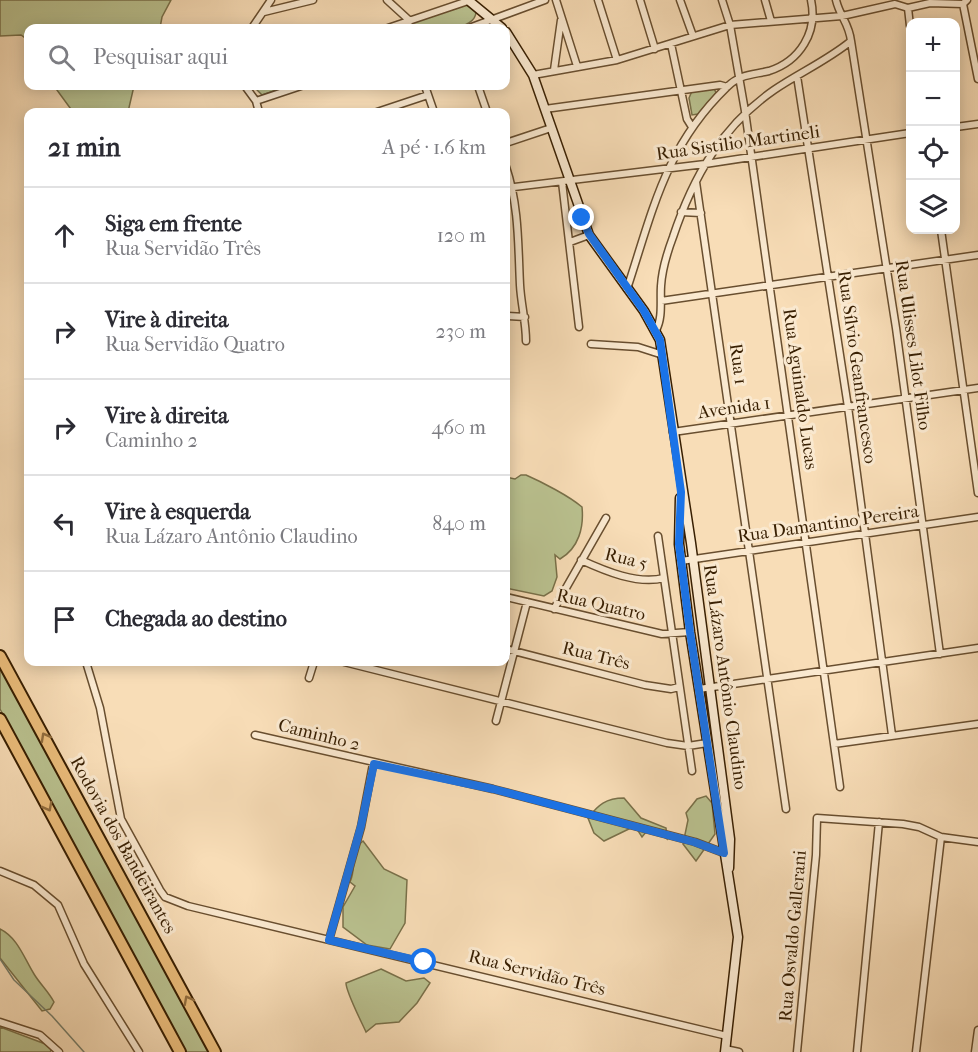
<!DOCTYPE html>
<html lang="pt">
<meta charset="utf-8">
<style>
:root{--surface:#fff;--page:#f2f2f3;--text:#2b2b33;--muted:#7c7c81;--line:#e1e1e2}
body{margin:0;font-family:"IM FELL French Canon",serif;background:var(--page);color:var(--text)}
.controls{position:absolute;right:18px;top:18px;display:grid;overflow:hidden;border-radius:12px;box-shadow:0 3px 15px #0003}
.controls button{width:54px;height:54px;display:grid;place-items:center;padding:0;border:0;border-bottom:2px solid var(--line);background:var(--surface);color:var(--text);font:30px sans-serif}
.stop{position:absolute;width:18px;height:18px;margin:-14px;border:4px solid #1a73e8;border-radius:50%;background:#fff}
.stop.end{background:#1a73e8;border-color:#fff;box-shadow:0 2px 6px #0008}
.list{margin:0;padding:0;list-style:none}
h2{display:flex;justify-content:space-between;align-items:center;height:78px;margin:0;padding:0 24px;font-size:26px}
h2 small{font-size:20px;font-weight:400;color:var(--muted)}
.list li{display:grid;grid-template-columns:39px 1fr auto;gap:18px;align-items:center;box-sizing:border-box;height:96px;padding:0 24px;border-top:2px solid var(--line)}
.list b{display:block;font-size:22px;white-space:nowrap}
.list p{margin:0;font-size:20px;white-space:nowrap;color:var(--muted)}
.list em{font-size:20px;font-style:normal;color:var(--muted)}
.icon{flex:none;width:33px;height:33px;fill:none;stroke:currentColor;stroke-width:2;stroke-linecap:round;stroke-linejoin:round}
.map{position:relative;flex:none;width:978px;height:1052px;overflow:hidden}
.search{position:absolute;background:var(--surface);box-shadow:0 3px 15px #0003;left:24px;top:24px;width:486px;height:66px;display:flex;align-items:center;gap:15px;box-sizing:border-box;padding:0 21px;border-radius:12px;color:var(--muted);font-size:22px}
.panel{position:absolute;background:var(--surface);box-shadow:0 3px 15px #0003;left:24px;top:108px;width:486px;height:558px;border-radius:12px}
.map>svg:first-child{display:block}
.green{fill:#bac290;stroke:#797049;stroke-width:1.5}
.lines{fill:none;stroke-linecap:round;stroke-linejoin:round}
.stream{stroke:#757d6a;stroke-width:1.5}
.minor-casing{stroke:#684e2f;stroke-width:9}
.secondary-casing{stroke:#381f02;stroke-width:11}
.motorway-casing{stroke:#381f02;stroke-width:14}
.minor{stroke:#fae9d0;stroke-width:6}
.secondary{stroke:#fae9d0;stroke-width:8}
.motorway{stroke:#ecbe7c;stroke-width:10}
.oneway{stroke:#926e3f}
.route{stroke:#1a73e8;stroke-width:8}
.labels{text-anchor:middle;dominant-baseline:central;stroke-width:6;stroke-linejoin:round;paint-order:stroke}
.street-label{font-size:18px;fill:#381f02;stroke:#fae9d0}
</style>
<div class="map">
<svg width="978" height="1052" viewBox="0 0 978 1052">
<rect width="100%" height="100%" fill="#f8ddb7"/>
<filter id="stains"><feTurbulence type="fractalNoise" baseFrequency=".00333" numOctaves="4"/><feColorMatrix values="0 0 0 0 .2 0 0 0 0 .09 0 0 0 0 .02 0 0 0 .5 -.17"/></filter>
<radialGradient id="worn" r=".72"><stop offset=".6" stop-color="#630" stop-opacity="0"/><stop offset="1" stop-color="#630" stop-opacity=".3"/></radialGradient>
<!-- green -->
<path class="green" d="M0,0H171L162,17L160,28H28V40L21,35L0,36Z
M466,4L476,12C475,36 412,28 394,28Z
M54,86H134L128,112H73Z
M253,86H288L262,95Z
M714,88L716,93L698,114L692,115L689,98L692,91Z
M521,475H526C542,482 569,496 582,507C584,527 579,548 560,559L555,555L557,577L552,591L544,596L506,588V477L515,479Z
M0,666L210,1052H186L0,709Z
M706,796L712,803L715,834L696,861L683,844L688,820L686,813L697,799Z
M624,798L641,818L666,828L667,839L650,827L642,837L635,826L604,841L594,833L588,818C598,805 606,798 624,798Z
M363,841L384,869L407,880L405,923L390,949L367,945L343,927V907L355,886L350,882C357,868 349,852 363,841Z
M0,929C18,938 24,958 34,974C40,984 48,991 54,1002L50,1009L42,1011L0,958Z
M381,969L406,981L424,978L430,983L417,1003L399,1022L376,1024L366,1032C362,1023 346,992 346,983Z
M0,1027L48,1045L52,1049L50,1052H0Z"/>
<g class="lines">
<!-- stream -->
<path class="stream" d="M0,959L14,980L52,1016L84,1052"/>
<defs>
<path id="minor" d="M387,0L410,21
M556,0L577,66
M598,0L617,60
M640,0L655,49
M680,0L693,36
M722,0L730,25L745,111L840,787
M765,0L771,21
M963,4L978,79
M908,8L910,26
M264,12L313,0
M252,28L271,0
M388,28L471,0
M469,28L545,0
M851,41L896,328L940,654
M671,44L687,119L692,127
M554,70L561,20
M533,75L617,60L730,25L842,16L895,4L908,8L930,3L963,4L967,0
M797,76L848,407L892,735
M245,86L256,101L259,112
M425,86L434,112
M478,86L487,112
M256,101L301,86
M545,109L720,85L727,87
M377,112L428,95
M956,127L978,124
M506,143L551,128
M506,167C519,206 518,244 520,285C521,304 526,322 526,341
M562,182L579,327
M696,182L786,809
M506,188L705,164L910,133
M681,212L701,213
M941,230L978,493
M570,242L589,235
M627,289C653,210 665,147 727,87C740,74 752,75 769,71C800,61 818,32 811,0
M661,301L978,255
M506,316L525,317
M656,330C663,318 660,300 661,286C662,269 667,253 673,237C693,177 722,126 774,90C799,73 828,60 851,41C849,23 840,17 836,0
M591,344L638,347L663,355
M673,432L978,388
M658,536L692,771
M581,560C605,571 638,585 664,578
M681,561L978,517
M506,597L662,634L690,632
M554,609L606,518
M506,649L645,685L671,689L679,687
M86,662L100,708L121,819L160,890L165,897L188,906L727,1036
M344,662L667,743L688,746L707,743
M309,678L314,662
M699,689L978,648
M496,721L527,602
M255,735L493,789L695,842L724,853
M834,744L978,724
M0,871L34,885L58,905L84,964L139,1052
M329,940L361,827L373,764
M0,1022L40,1035L59,1052
M725,1049L739,1052
M797,1052L816,855L817,818L903,824L919,827L941,837L978,842
M857,1052L879,822
M916,1052L941,837
M975,1052L978,1030"/>
<path id="secondary" d="M468,0L502,28
M506,32L533,75L589,235L644,311L660,340L691,543L730,839L729,868
M680,498L679,544L690,632L738,937L725,1052"/>
<path id="motorway" d="M0,656L215,1052
M0,719L180,1052"/>
</defs>
<!-- minor casing -->
<use href="#minor" class="minor-casing"/>
<!-- secondary casing -->
<use href="#secondary" class="secondary-casing"/>
<!-- motorway casing -->
<use href="#motorway" class="motorway-casing"/>
<!-- minor -->
<use href="#minor" class="minor"/>
<!-- secondary -->
<use href="#secondary" class="secondary"/>
<!-- motorway -->
<use href="#motorway" class="motorway"/>
</g>
<!-- one-way arrows -->
<defs><path id="oneway-chevron" d="M-2-3.5L2.5 0L-2 3.5" fill="none" stroke-width="1.6" stroke-linecap="round" stroke-linejoin="round" transform="scale(1.5)"/></defs>
<g class="oneway">
<use href="#oneway-chevron" transform="translate(45 737) rotate(-119)"/>
<use href="#oneway-chevron" transform="translate(48 807) rotate(62)"/>
<use href="#oneway-chevron" transform="translate(188 1000) rotate(-118)"/>
</g>
<g class="lines">
<!-- route -->
<path class="route" d="M424,962L329,940L361,826L374,764L493,789L694,842L724,853L690,632L679,544L681,492L660,340L644,311L589,234L582,218"/>
</g>
<g class="labels">
<!-- street labels -->
<g class="street-label">
<text transform="translate(738 143) rotate(-8)">Rua Sistilio Martineli</text>
<text transform="translate(913 345) rotate(82)">Rua Ulisses Lilot Filho</text>
<text transform="translate(738 364) rotate(82)">Rua 1</text>
<text transform="translate(857 367) rotate(82)">Rua Sílvio Geanfrancesco</text>
<text transform="translate(800 389) rotate(82)">Rua Aguinaldo Lucas</text>
<text transform="translate(734 408) rotate(-8)">Avenida 1</text>
<text transform="translate(828 524) rotate(-8)">Rua Damantino Pereira</text>
<text transform="translate(626 559) rotate(14)">Rua 5</text>
<text transform="translate(601 605) rotate(13)">Rua Quatro</text>
<text transform="translate(596 656) rotate(14)">Rua Três</text>
<text transform="translate(725 677) rotate(82)">Rua Lázaro Antônio Claudino</text>
<text transform="translate(319 735) rotate(14)">Caminho 2</text>
<text transform="translate(123 845) rotate(61)">Rodovia dos Bandeirantes</text>
<text transform="translate(793 936) rotate(-85)">Rua Osvaldo Gallerani</text>
<text transform="translate(537 973) rotate(14)">Rua Servidão Três</text>
</g>
</g>
<rect width="100%" height="100%" filter="url(#stains)"/>
<rect width="100%" height="100%" fill="url(#worn)"/>
</svg>
<div class="controls">
<button>+</button>
<button>−</button>
<button><svg class="icon" aria-label="locate" viewBox="0 0 24 24"><circle cx="12" cy="12" r="6"/><path d="M12 2v4M12 18v4M2 12h4M18 12h4"/></svg></button>
<button><svg class="icon" aria-label="layers" viewBox="0 0 24 24"><path d="M12 4l9 5-9 5-9-5zM3 14l9 5 9-5"/></svg></button>
</div>
<div class="stop" style="left:424px;top:962px"></div>
<div class="stop end" style="left:582px;top:218px"></div>
<div class="search"><svg class="icon" aria-label="search" viewBox="0 0 24 24"><circle cx="10" cy="10" r="6"/><path d="M15 15l6 6"/></svg>Pesquisar aqui</div>
<section class="panel">
<h2>21 min<small>A pé · 1.6 km</small></h2>
<ul class="list">
<li><svg class="icon" aria-label="ahead" viewBox="0 0 24 24"><path d="M12 20V5M6 11l6-6 6 6"/></svg><div><b>Siga em frente</b><p>Rua Servidão Três</p></div><em>120 m</em></li>
<li><svg class="icon" aria-label="right" viewBox="0 0 24 24"><path d="M7 20v-9h11M14 6l5 5-5 5"/></svg><div><b>Vire à direita</b><p>Rua Servidão Quatro</p></div><em>230 m</em></li>
<li><svg class="icon" aria-label="right" viewBox="0 0 24 24"><path d="M7 20v-9h11M14 6l5 5-5 5"/></svg><div><b>Vire à direita</b><p>Caminho 2</p></div><em>460 m</em></li>
<li><svg class="icon" aria-label="left" viewBox="0 0 24 24"><path d="M17 20v-9H6M10 6l-5 5 5 5"/></svg><div><b>Vire à esquerda</b><p>Rua Lázaro Antônio Claudino</p></div><em>840 m</em></li>
<li><svg class="icon" aria-label="arrive" viewBox="0 0 24 24"><path d="M6 21V4h12l-3 4 3 4H6"/></svg><div><b>Chegada ao destino</b></div></li>
</ul>
</section>
</div>
